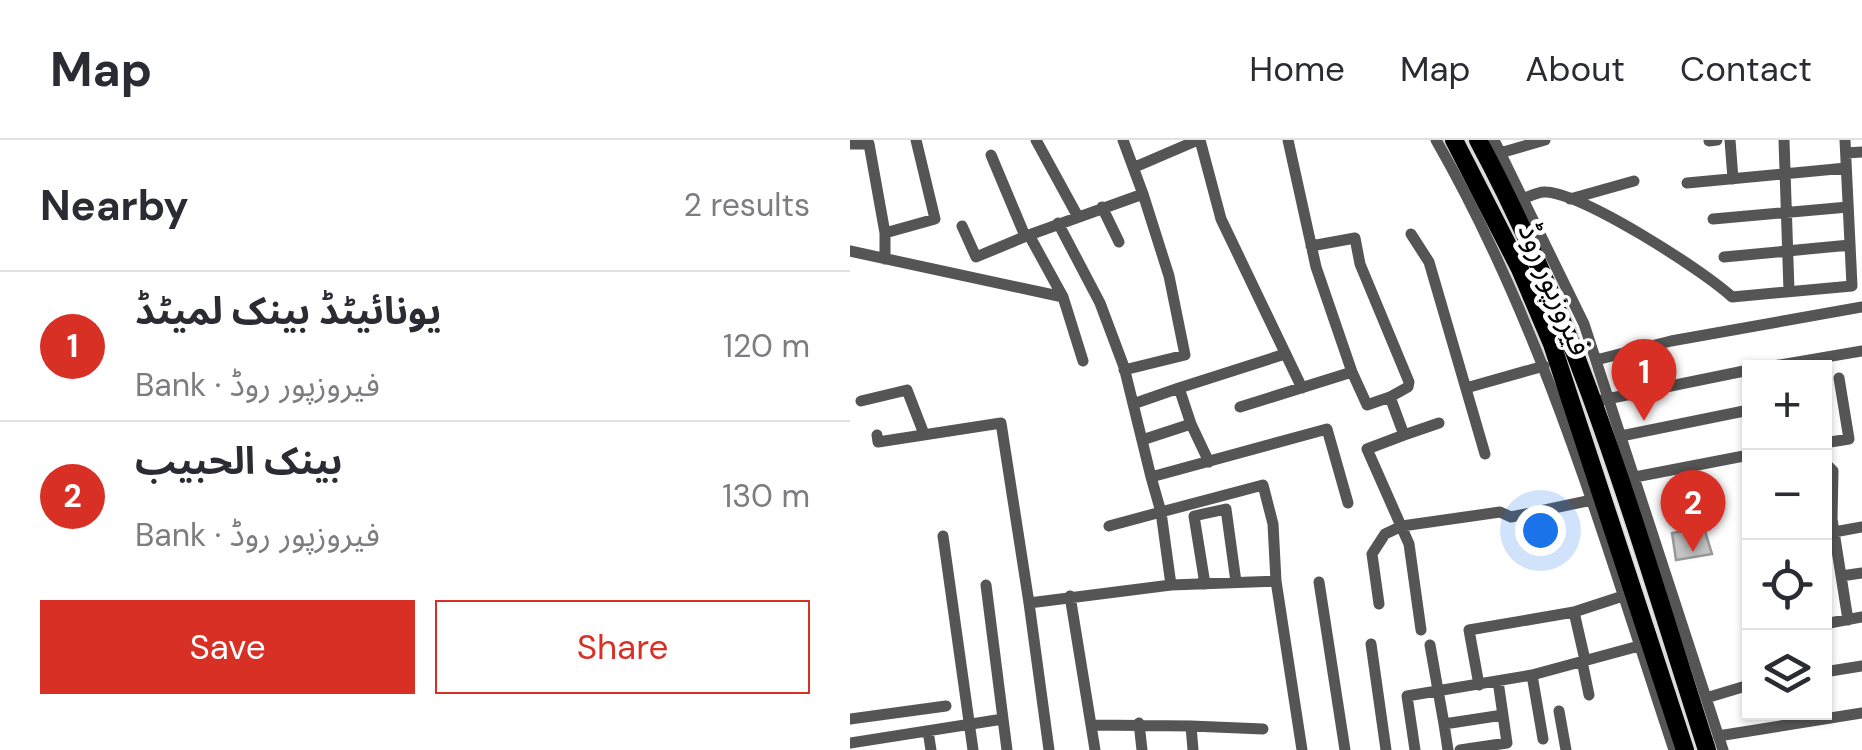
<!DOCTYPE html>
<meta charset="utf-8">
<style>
:root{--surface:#fff;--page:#f2f2f3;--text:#2b2b33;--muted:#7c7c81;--line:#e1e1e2;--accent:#d93025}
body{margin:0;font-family:"DM Sans","Noto Sans Arabic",sans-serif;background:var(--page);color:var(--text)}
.controls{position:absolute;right:30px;bottom:30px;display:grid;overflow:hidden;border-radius:0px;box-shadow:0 2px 8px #0004}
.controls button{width:90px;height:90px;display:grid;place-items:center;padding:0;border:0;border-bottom:2px solid var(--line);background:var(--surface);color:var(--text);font:50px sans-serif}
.you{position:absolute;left:690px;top:390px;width:35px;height:35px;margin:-25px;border:8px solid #fff;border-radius:50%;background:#1a73e8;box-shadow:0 0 0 15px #1a73e833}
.badge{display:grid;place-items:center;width:65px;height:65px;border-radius:50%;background:var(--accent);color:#fff;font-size:32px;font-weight:700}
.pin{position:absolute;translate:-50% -82px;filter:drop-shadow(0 2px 5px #0008)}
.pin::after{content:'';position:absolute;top:52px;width:35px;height:30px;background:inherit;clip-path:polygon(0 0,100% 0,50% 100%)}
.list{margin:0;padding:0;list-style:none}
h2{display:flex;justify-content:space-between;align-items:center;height:130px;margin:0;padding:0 40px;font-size:42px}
h2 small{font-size:32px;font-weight:400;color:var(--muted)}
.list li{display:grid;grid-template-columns:65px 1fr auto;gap:30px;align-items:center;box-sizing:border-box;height:150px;padding:0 40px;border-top:2px solid var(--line)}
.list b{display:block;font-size:38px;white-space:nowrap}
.list p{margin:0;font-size:32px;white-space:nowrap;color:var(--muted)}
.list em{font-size:32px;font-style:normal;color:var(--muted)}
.actions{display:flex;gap:20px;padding:30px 40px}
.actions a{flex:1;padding:22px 0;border:2px solid var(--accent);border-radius:0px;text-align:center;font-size:35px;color:var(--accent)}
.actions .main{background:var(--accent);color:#fff}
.icon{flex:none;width:55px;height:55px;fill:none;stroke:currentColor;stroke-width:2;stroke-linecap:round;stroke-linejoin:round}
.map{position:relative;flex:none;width:1012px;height:610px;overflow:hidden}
header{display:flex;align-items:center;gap:60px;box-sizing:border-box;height:140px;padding:0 50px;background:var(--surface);border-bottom:2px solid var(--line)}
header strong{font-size:48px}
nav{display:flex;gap:55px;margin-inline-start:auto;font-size:35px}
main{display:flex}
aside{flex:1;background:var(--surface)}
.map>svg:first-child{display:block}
.building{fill:#c4c4c4;stroke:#999;stroke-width:2.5}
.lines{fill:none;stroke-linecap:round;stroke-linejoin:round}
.highway-casing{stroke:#dbdbdb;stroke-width:22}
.minor{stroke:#555;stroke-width:11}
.highway{stroke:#000;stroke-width:18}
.labels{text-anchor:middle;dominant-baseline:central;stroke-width:9;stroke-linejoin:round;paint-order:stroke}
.street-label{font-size:30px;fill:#000;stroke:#fff}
</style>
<header>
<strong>Map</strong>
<nav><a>Home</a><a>Map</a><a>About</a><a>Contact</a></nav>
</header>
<main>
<aside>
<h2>Nearby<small>2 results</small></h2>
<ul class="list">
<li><span class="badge">1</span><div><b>یونائیٹڈ بینک لمیٹڈ</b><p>Bank · فیروزپور روڈ</p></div><em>120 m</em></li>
<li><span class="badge">2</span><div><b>بينک الحبيب</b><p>Bank · فیروزپور روڈ</p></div><em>130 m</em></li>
</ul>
<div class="actions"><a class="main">Save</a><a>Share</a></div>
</aside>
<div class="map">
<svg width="1012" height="610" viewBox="0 0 1012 610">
<rect width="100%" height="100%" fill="#fff"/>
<!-- building -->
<path class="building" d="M854,388L862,414L826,420L822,393Z"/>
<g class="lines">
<defs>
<path id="highway" d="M604,0L670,129L702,204L835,610
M628,0C732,193 790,402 857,610"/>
</defs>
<!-- highway casing -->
<use href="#highway" class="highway-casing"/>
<!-- minor -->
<path class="minor" d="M186,0L227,75
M273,0L293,54
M350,0L371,79L452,248
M586,0C695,190 755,403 824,610
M644,0L734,184L873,610
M880,0L883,39
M934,0L939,151
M859,1L867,0
M0,4H19L35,93
M650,13L695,0
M996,13L1012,12
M141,15L175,96
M285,27L348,0
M837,43L996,28
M673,59C680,56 689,51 696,52C734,54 853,130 882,157L1002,146L995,0
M720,59L784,41
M252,67L269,102
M863,79L998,67
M208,83L250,163L274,227L301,337
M112,86L126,117L179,95
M561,94L579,122L635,314
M461,106L505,98L510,124L559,242L558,247L540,257
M0,111L213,157
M874,117L1000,105
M35,119V93L85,79L66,0
M746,220L821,201L1012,167
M233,221L213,157L179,95L293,54L319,136L335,215L274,230
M912,228L1012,211
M502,232L517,265L540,257L554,295L589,283
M329,248L435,214
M616,248L694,226
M752,260L899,230
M11,261L57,250L74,294
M283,264L329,248L341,284L292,300
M390,267L502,232L466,127L438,0
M341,284L359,322
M27,295L28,302L151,283L179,463L321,445
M554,295L517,309L559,404L571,490
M771,296L899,270
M974,303L999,299L989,238
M974,322L983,331L982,379L998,480
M785,337L899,315
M259,386L311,372L321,445L426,441L452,610
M984,392L1012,387
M93,396L123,610
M991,436L1012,433
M426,441L423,384L413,345L311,372L301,337L477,289L498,363
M469,442L495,610
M355,444L344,376L376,369L386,442
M136,445L153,579
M220,456L241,585
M179,463L199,610
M529,464L522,414L535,394L552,386L650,372L661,377L742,360
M724,472L773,456
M974,484L1012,477
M521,504L536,610
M580,505L594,584L653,575
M732,521L739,555
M974,532L1012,526
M682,535L693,599
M629,545L619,490L724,472L735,520
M856,558L899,545
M709,571L716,610
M0,579L96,566
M289,583L292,610
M594,584L598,610
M78,591L81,610
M868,596L1012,573
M0,603L153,579L157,610
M245,610L241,585L341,586
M343,610L341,586L413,589
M565,610L557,556L682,535L789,506
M610,610L657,603L648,541"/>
<!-- highway -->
<use href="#highway" class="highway"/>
</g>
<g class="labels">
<!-- street labels -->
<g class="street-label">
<text transform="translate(705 149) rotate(67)">فیروزپور روڈ</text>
</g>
</g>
</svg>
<div class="controls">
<button>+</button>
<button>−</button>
<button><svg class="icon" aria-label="locate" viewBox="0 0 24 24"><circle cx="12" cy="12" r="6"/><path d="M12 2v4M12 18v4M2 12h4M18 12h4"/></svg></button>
<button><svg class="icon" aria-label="layers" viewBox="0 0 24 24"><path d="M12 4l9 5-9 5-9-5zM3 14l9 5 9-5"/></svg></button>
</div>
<div class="you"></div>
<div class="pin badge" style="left:794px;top:281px">1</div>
<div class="pin badge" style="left:843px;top:412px">2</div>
</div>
</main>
